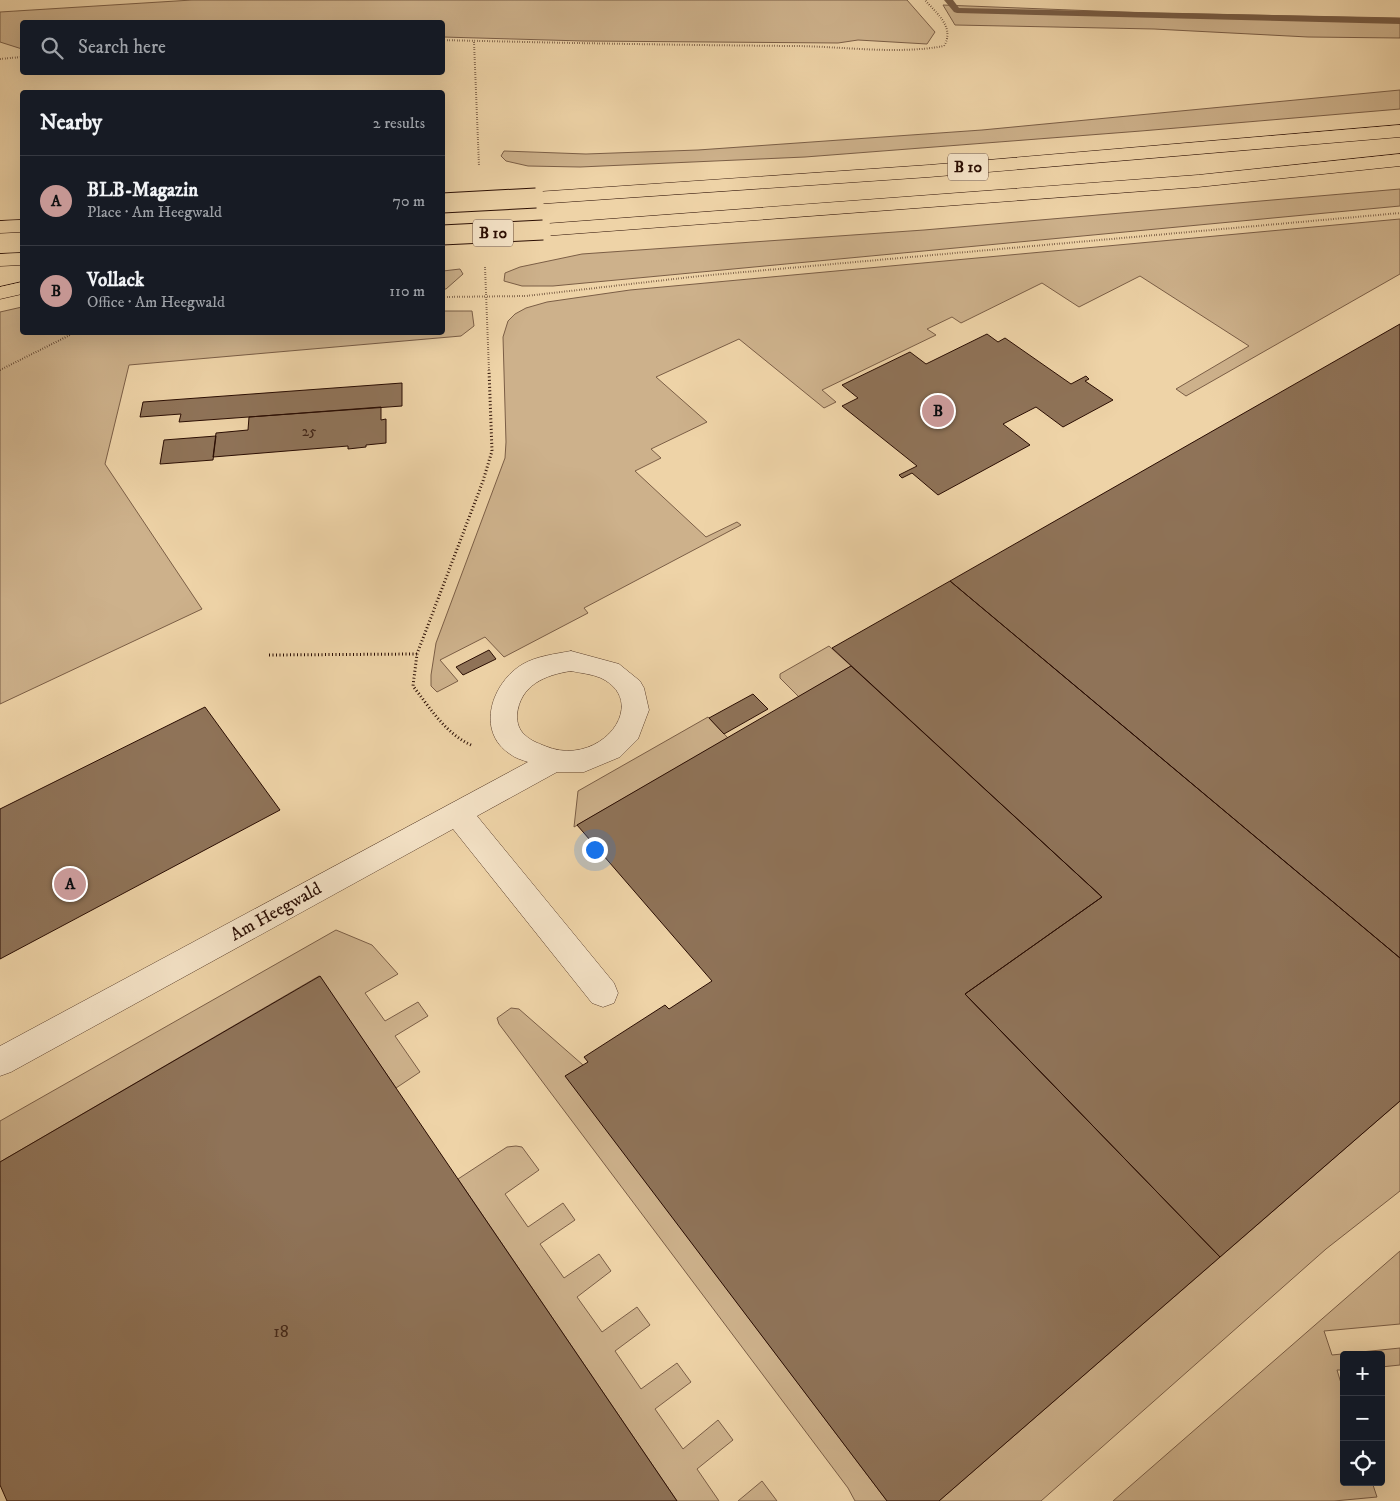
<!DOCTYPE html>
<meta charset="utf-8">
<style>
:root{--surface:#171b24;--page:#20242c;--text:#f1f3f6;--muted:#9ea1a6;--line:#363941;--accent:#c59692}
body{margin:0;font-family:"IM FELL DW Pica",serif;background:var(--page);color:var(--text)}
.controls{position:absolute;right:15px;bottom:15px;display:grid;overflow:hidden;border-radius:5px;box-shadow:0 5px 20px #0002}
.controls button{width:45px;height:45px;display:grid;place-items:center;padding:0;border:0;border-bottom:1px solid var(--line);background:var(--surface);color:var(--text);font:25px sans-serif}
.you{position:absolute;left:594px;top:849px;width:18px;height:18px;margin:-12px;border:4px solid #fff;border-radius:50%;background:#1a73e8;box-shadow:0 0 0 8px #1a73e833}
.badge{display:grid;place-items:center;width:32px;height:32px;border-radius:50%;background:var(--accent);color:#111;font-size:16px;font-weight:700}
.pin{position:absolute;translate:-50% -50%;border:2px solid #fff;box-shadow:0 1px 5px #0006}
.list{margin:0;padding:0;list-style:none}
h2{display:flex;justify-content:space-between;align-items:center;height:65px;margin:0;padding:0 20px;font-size:21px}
h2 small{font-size:16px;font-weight:400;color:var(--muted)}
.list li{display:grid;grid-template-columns:32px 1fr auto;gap:15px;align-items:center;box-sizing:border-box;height:90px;padding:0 20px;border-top:1px solid var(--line)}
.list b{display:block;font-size:19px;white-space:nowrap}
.list p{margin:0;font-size:16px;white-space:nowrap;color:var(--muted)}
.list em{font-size:16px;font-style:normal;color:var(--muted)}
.icon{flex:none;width:28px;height:28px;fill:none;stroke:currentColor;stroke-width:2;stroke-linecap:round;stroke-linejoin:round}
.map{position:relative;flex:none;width:1400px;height:1501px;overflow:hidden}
.search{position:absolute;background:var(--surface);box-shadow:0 5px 20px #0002;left:20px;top:20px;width:425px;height:55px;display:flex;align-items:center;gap:12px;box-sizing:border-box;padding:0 18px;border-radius:5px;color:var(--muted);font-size:19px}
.panel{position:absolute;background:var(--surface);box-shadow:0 5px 20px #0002;left:20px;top:90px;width:425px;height:245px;border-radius:5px}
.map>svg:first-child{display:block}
.green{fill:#cdb18b;stroke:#7b5e46}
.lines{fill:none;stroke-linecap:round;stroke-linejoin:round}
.stream{fill:#775b43;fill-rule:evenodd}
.building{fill:#8f7358;stroke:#290c02}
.minor-casing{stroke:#5a3e2b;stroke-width:1}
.highway-casing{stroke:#290c02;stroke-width:1}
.path-far1{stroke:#290c02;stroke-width:2;stroke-dasharray:0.5 2;stroke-linecap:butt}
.path{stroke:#290c02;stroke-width:3;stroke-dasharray:1 2.5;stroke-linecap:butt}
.minor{fill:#f4e2c6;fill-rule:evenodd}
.highway{fill:#eed3a7;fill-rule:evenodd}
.highway-bridge-casing{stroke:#290c02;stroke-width:21;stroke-linecap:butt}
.highway-bridge{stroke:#eed3a7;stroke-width:19}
.labels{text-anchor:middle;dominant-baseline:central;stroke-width:4;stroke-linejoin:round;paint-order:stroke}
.number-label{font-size:15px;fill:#422618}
.shield{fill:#f4e2c6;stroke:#664c3d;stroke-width:1}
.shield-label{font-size:16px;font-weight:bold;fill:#290c02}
.street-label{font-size:18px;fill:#290c02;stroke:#f4e2c6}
.near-number-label{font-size:18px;fill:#422618}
</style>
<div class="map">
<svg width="1400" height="1501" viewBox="0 0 1400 1501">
<rect width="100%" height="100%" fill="#eed3a7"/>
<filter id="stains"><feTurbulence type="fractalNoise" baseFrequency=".004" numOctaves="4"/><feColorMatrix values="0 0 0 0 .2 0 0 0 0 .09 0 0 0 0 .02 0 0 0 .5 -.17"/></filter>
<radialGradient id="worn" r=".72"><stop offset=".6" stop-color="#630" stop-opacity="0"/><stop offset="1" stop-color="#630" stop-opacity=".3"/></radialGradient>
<!-- green -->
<path class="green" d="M192,0H907L935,32L927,44L858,40L838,43L583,41L443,37L442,22H22V49L0,42V12Z
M943,5L1147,13L1400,18V38L1308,37L1154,29L955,25Z
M1400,90V109L1141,131L805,157L580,167L528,166L506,161L501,156L504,151L586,154L698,150L982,130Z
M1400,189V206L553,286H522L504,281L505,273L520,267L582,254L924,230Z
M1400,219V274L1186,396L1176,389L1249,346L1140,276L1079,307L1042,283L961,323L952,317L927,329L936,335L822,390L836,402L824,408L739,339L656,377L707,422L651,449L661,458L635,471L706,537L737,522L741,525L584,608L588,613L504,657L485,637L440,660L458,681L437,692L431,686V675L436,643L505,458L506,442L503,337L508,321L515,314L526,308L547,302L630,290Z
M460,269L463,274L446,289H443V271Z
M22,307V332H442L443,311H472L474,326L461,336L129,365L105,464L202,609L0,704V312Z
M829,646L851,666L799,697L780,678V674Z
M708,717L728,738L574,827L578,791Z
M336,930L372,945L398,974L365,993L385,1021L418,1002L428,1016L395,1036L420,1072L396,1088L319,976L0,1162V1121Z
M511,1008L519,1009L583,1065L566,1076L887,1501H855L848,1488L499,1024L497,1018Z
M1400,1101V1191L1326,1249L1041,1501H939Z
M516,1146L522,1147L539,1170L505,1194L528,1227L563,1203L575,1220L540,1244L564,1278L599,1254L611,1271L577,1297L602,1332L637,1307L650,1325L615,1351L641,1389L677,1363L691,1382L655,1409L683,1449L718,1420L733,1440L697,1469L719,1501H677L458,1179L507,1147Z
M1400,1251V1324L1324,1331L1332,1355L1400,1348V1365L1381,1367V1355H1344V1370H1337L1344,1393V1482H1372L1377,1497L1334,1501H1113Z
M762,1481L777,1501H738Z"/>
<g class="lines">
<!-- stream -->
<path class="stream" d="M944,0H953L959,8L1400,18V24L957,13L954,12Z"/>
</g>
<!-- building -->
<path class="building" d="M1400,324V958L950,581Z
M987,334L998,342L1005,338L1071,384L1086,376L1089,379L1085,381L1113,400L1063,427L1036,407L1003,424L1030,445L938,495L912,473L902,478L899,475L917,466L842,406L858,398L842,385L910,352L926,364Z
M402,383V406L179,422L181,414L140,417L143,402Z
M381,407V420L386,419V443L366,445V447L348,449V446L213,457L216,433L248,430L249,417Z
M216,436L213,460L160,464L164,440Z
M950,581L1400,958V1101L1220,1257L965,994L1102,897L832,648Z
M489,650L496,659L463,675L456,667Z
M851,666L1102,897L965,994L1220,1257L939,1501H887L565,1076L588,1062L584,1057L665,1005L669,1009L712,981L577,825Z
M753,694L768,709L724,734L709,718Z
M205,707L280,810L0,959V809Z
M320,976L396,1088L677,1501H7L0,1485V1162Z"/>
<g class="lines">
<defs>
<path id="minor" d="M571,651L619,664L640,681L644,688L649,710L638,739L620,757L584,772H557L477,816L614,983L618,993L614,1003L603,1007L592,1003L453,829L11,1072L0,1076V1046L528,762C522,760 515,758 510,754C475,731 492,682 523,664C537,656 555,654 571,651ZM571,671C580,673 592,674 601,678C652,703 599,769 545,746C538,743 531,741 525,735C519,730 517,723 517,715C520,685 545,675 571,671Z"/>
<path id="highway" d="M1400,125V137L929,177L536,204L529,202L526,198L529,194L536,192L929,165Z
M1400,154V166L1198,187L543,236L536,234L533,230L536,226L543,224L1198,175Z
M22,220V232L0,233V221Z
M22,253V265L0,266V254Z
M22,282V294L0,299V287Z"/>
</defs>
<!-- minor casing -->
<use href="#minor" class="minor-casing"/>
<!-- highway casing -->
<use href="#highway" class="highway-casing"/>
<!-- path-far1 -->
<path class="path-far1" d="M442,40C559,43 675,45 792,46C842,46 895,55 944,46C955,27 937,14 925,0
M474,42L479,166
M0,59L22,57
M485,267L489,371
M442,297L526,296L700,276L1400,213
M0,370L76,332"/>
<!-- path -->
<path class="path" d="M269,655L417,654
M471,745C445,733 430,708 413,686L417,654L483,481L492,451L489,370"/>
<!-- minor -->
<use href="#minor" class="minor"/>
<!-- highway -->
<use href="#highway" class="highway"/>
<defs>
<path id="highway-bridge" d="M442,203L536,198
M442,235L543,230"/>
</defs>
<!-- highway-bridge casing -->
<use href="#highway-bridge" class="highway-bridge-casing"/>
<!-- highway-bridge -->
<use href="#highway-bridge" class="highway-bridge"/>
</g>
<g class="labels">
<!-- number labels -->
<g class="number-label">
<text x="309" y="431">25</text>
</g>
<!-- shield labels -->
<g class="shield">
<rect x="948" y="153.5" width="40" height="27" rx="4"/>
<rect x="473" y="219.5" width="40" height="27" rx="4"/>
</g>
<g class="shield-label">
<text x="968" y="167">B 10</text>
<text x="493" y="233">B 10</text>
</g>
<!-- street labels -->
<g class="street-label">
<text transform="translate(276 912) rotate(-29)">Am Heegwald</text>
</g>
<!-- near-number labels -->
<g class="near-number-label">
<text x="281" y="1332">18</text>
</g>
</g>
<rect width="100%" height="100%" filter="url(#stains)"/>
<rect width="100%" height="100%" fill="url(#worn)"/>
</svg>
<div class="controls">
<button>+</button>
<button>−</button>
<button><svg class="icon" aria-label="locate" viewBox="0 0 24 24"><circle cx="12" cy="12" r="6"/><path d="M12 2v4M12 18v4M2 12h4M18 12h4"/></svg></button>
</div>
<div class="you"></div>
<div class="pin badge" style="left:70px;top:884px">A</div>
<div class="pin badge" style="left:938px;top:411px">B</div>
<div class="search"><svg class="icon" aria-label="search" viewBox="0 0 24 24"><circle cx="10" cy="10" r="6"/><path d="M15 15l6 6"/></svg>Search here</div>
<section class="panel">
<h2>Nearby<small>2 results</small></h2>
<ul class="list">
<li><span class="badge">A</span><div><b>BLB-Magazin</b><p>Place · Am Heegwald</p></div><em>70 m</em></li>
<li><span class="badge">B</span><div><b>Vollack</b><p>Office · Am Heegwald</p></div><em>110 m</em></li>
</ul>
</section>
</div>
